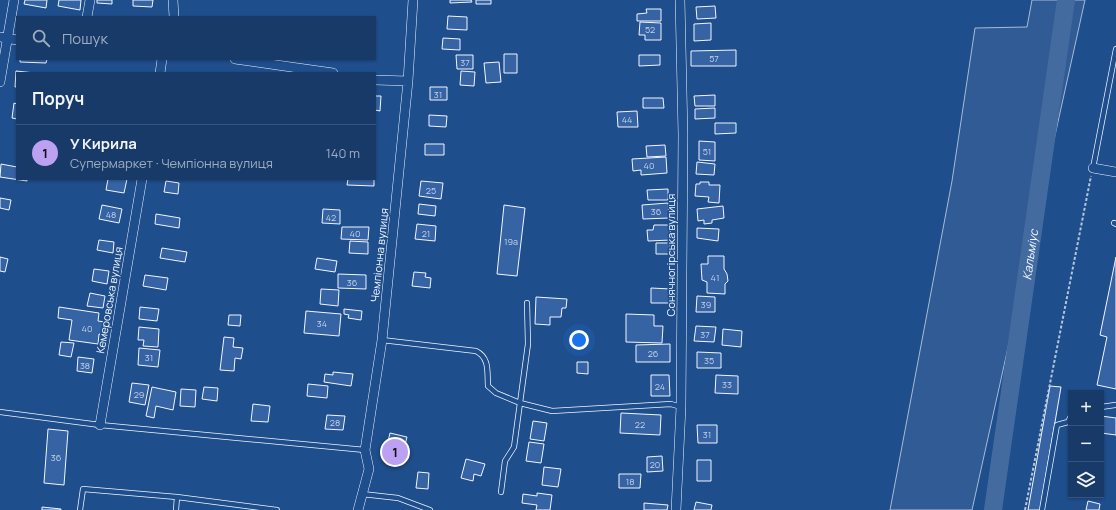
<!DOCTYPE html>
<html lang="uk">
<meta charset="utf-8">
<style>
:root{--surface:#173a69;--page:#20416f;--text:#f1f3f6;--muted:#9eadc0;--line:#36547d;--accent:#bca0f2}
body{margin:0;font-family:Manrope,sans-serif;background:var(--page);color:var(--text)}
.controls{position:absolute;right:12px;bottom:12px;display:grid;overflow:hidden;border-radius:0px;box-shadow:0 1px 3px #0004}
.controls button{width:36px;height:36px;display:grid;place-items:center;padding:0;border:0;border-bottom:1px solid var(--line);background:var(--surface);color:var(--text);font:20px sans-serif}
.you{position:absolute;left:579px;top:340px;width:14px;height:14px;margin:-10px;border:3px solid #fff;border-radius:50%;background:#1a73e8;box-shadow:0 0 0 6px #1a73e833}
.badge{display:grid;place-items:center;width:26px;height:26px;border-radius:50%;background:var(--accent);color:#111;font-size:13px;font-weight:700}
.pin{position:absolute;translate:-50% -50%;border:2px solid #fff;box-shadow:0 1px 4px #0006}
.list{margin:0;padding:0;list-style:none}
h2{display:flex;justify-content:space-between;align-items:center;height:52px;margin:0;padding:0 16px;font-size:17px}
h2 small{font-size:13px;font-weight:400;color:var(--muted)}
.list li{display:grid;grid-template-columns:26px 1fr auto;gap:12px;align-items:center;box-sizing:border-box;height:56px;padding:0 16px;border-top:1px solid var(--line)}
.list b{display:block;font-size:15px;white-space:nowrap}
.list p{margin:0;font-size:13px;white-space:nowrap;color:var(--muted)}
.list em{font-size:13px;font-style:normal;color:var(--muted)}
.icon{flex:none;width:22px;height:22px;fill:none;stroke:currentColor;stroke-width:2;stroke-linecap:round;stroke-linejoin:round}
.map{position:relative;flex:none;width:1116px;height:510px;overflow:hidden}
.search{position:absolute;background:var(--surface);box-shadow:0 1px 3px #0004;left:16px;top:16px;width:360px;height:44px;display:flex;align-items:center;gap:10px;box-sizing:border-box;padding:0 14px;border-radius:0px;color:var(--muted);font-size:15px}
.panel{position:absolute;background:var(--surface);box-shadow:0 1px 3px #0004;left:16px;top:72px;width:360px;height:108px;border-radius:0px}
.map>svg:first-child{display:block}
.built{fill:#305b95;stroke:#a8bbd7}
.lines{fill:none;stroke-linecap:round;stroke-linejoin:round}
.river{stroke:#446ba0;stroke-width:18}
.building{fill:#3563a3;stroke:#f2f6ff}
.lane-casing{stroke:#f2f6ff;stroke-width:6}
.street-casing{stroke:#f2f6ff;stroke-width:10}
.path{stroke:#b3c4dc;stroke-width:2;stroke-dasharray:3 2;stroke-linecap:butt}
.lane{stroke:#1f4e8c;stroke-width:4.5}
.street{stroke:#1f4e8c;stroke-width:9}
.labels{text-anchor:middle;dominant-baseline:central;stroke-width:3;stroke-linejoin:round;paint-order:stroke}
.number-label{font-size:9px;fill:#c3d1e8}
.street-label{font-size:11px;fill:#f2f6ff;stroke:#1f4e8c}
.water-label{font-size:12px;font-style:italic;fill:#f2f6ff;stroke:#1f4e8c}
</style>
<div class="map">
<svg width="1116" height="510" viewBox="0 0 1116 510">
<rect width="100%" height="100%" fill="#1f4e8c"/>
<!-- built -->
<path class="built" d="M1032,0H1085L972,510H890L952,181L975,28L1027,27Z"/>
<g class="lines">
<!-- river -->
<path class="river" id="s1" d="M993,510L1066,0"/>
</g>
<!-- building -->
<path class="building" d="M25,0H47L46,8L24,4Z
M59,0H81L80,10L58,6Z
M97,0H112V4L97,3Z
M133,0H153L152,7L133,6Z
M450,0H471L472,2L450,3Z
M476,0H491V4H476Z
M715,6L716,18L697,19L696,7Z
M646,9H661V21H637V14L647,13Z
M448,16L467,17V30L447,29Z
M640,22L661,23V40H645V35H639Z
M711,23V40L694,41V24Z
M443,38L460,39V50L442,49Z
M736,50V66H691V51Z
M504,54H517V73H504Z
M456,55H473V69H457Z
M639,55H660V65L639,66Z
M20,59H47L46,63L20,62Z
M499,62L501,82L486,83L484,63Z
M16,71L35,73H17V87H15Z
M461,71L475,72L474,86L460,85Z
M430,87H447V100H430Z
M715,95V106H695L694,96Z
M375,96H381L380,111L375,110Z
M643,98H663L664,108H643Z
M14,103L17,104V119L12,118Z
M715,108V118L695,119V109Z
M637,111L638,127H618L617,112Z
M429,115L447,116L446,127L429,126Z
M715,123H736V133L715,134Z
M699,141L715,142V161L699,160Z
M425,144H444V155H425Z
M665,145L666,156L647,157L646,146Z
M666,157L667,173L641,175V170L633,171L632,159Z
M697,162L715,164L714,175L696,174Z
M1,164L17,167V179H27V181L0,177Z
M108,179H127L124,193L106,190Z
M348,179H374V186L347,185Z
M166,181L179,183L178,194L164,192Z
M421,181L443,183L441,199L419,196Z
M700,182H709V185H720L719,203L708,202L709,197L695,196L696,184H700Z
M668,189V200H648L647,190Z
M0,198L11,200L9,210L0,208Z
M668,203L669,218L643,219L642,205Z
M419,204L436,206L435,216L418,214Z
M102,205L122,209L119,223L99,219Z
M504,205L525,208L517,276L497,274Z
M723,206L724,218L712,220V223L704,224V220L698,221L697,209Z
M323,209L340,210V224L322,223Z
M156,214L180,218L179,228L155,224Z
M417,224L436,226L435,241L415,239Z
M654,225H670L671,240L648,241L647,230H653Z
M342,227H369L368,240L341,239Z
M697,228L719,229L718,241L697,238Z
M99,240L114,242L113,253L97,250Z
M350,241L368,242V254L349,253Z
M656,243H670L671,254H656Z
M162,248L187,252L185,262L160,258Z
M708,256H724V269L727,274L728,281L725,284V294L707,293V282L702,280L701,264H708Z
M0,257L8,259L5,272L0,271Z
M1116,257V389L1097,385L1107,337L1100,335Z
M317,258L337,261L335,272L315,269Z
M94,269L109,271L107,284L92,281Z
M414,272L426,273L425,277L431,278L430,288L412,286Z
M338,274L366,275V289L338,288Z
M145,275L168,278L166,290L143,286Z
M651,288L671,289L670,303H651Z
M321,289L339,290L338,306L320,304Z
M90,293L105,296L103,308L87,306Z
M697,296L715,297V312H696Z
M536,297L567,299L566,308H562L561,317H550V325L535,324Z
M59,307L99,313L98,321L105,322L103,335L99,334L98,344L69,340L72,320L58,318Z
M140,307L159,309L157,321L139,319Z
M344,309L362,311L361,320L348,318L349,315L344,314Z
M306,311L341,314L339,336L304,333Z
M626,314L654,315V326H663L662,343L626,342Z
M229,315H241L240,326L228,325Z
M696,326L716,327L714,342L694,341Z
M139,327L159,329L158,347L143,346L144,340H138Z
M723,329L742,331L741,347L722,345Z
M224,337L234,338L233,347L243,348L241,359L235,358L234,371L220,370Z
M61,342L74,343L71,357L59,355Z
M670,344V362H636V345Z
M139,348L160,350L158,367L138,365Z
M697,352L721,353V368H697Z
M78,357L94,359L92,373L77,371Z
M577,362H588V374L577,373Z
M333,372L353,374L351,386L324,382L325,374L333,375Z
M651,375H669L670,396H651Z
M716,375L738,376V394L715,393Z
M132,383L149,385L145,405L129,402Z
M308,384L328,386L327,398L307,396Z
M1050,386L1061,387L1040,510H1028Z
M152,387L176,392L173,410L156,406L154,418L146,416Z
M204,387L218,388L217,401L202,399Z
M181,389L196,390L195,407L180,406Z
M253,404L270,406L268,422L251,421Z
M621,413L661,415L660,435L620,433Z
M327,415L345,416L343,430L325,429Z
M1101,416L1116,418V435L1101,433Z
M533,421L547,423L544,441L530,439Z
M697,425H717V443H698Z
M48,429L68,431L64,485L44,483Z
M390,433L407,437L402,457L385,454Z
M529,442L544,444L541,463L526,461Z
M662,456L663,471L647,472V457Z
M466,459L485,464L481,476L474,474L473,481L461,478Z
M697,460H711V481H697Z
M544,467L561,469L558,487L542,485Z
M418,472L429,473L428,489L416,488Z
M619,474H641L640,488H619Z
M537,493L552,495L550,510H536L537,505L522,503L523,494L537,496Z
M1088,501L1100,504L1099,510H1086Z
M696,502L712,505L711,510H694Z
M644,503L668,505L667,510H644Z
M42,507L61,509V510H42Z"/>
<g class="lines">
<defs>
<path id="lane" d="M1093,168L1116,49
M1114,223L1116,224
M382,340L476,351C490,358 487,372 488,386L496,393L520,403L552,411L671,404L681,407
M1101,407L1115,405
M0,412L100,425L365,450
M501,492L505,461L514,447L528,344L527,303
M362,494L398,498L430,510
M80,510L83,489L177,497L277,510
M176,510L177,497
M1042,510L1057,425L1068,422L1071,416"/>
<path id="street" d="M173,0L174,17
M87,17L90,0
M0,37L17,40
M235,59L333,73
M160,73L162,59
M375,80L408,81
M0,82L14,0
M1093,168L1116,172
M100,425L142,179
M358,510L369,469L365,450L382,340L408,81L413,0
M676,510L681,407L683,135L680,0"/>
</defs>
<!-- lane casing -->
<use href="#lane" class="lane-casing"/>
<!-- street casing -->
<use href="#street" class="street-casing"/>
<!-- path -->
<path class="path" d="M1025,510L1091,176"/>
<!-- lane -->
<use href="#lane" class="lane"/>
<!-- street -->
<use href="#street" class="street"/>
</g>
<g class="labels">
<!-- number labels -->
<g class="number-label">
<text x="650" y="29">52</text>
<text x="714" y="58">57</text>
<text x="465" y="62">37</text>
<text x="438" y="94">31</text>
<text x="627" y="119">44</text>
<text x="707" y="151">51</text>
<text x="649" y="165">40</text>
<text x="431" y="190">25</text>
<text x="656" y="211">36</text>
<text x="111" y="214">48</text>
<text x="331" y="217">42</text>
<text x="355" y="233">40</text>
<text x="426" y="233">21</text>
<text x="511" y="241">19а</text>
<text x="715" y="277">41</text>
<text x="352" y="282">36</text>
<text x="706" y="304">39</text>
<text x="322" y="323">34</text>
<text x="87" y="328">40</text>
<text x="705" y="334">37</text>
<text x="653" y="353">26</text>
<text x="149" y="357">31</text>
<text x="709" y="360">35</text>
<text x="85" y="365">38</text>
<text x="727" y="384">33</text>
<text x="660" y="386">24</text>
<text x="139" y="394">29</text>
<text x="335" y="422">28</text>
<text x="640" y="424">22</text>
<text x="707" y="434">31</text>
<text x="56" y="457">36</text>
<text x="655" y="464">20</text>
<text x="630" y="481">18</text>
</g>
<!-- street labels -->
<g class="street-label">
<text transform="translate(379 255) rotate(-84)">Чемпіонна вулиця</text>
<text transform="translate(670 255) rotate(-90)">Сонячногірська вулиця</text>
<text transform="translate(109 300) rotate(-80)">Кемеровська вулиця</text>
</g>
<!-- water labels -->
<g class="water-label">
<text stroke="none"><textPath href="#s1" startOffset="258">Кальміус</textPath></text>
</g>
</g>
</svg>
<div class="controls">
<button>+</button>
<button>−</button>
<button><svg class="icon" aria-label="layers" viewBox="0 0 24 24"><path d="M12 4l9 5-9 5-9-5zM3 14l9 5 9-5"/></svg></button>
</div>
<div class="you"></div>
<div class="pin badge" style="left:395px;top:452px">1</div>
<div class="search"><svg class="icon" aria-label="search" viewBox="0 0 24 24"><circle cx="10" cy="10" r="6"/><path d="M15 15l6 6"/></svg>Пошук</div>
<section class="panel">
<h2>Поруч<small></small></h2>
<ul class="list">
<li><span class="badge">1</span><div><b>У Кирила</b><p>Супермаркет · Чемпіонна вулиця</p></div><em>140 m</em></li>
</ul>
</section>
</div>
